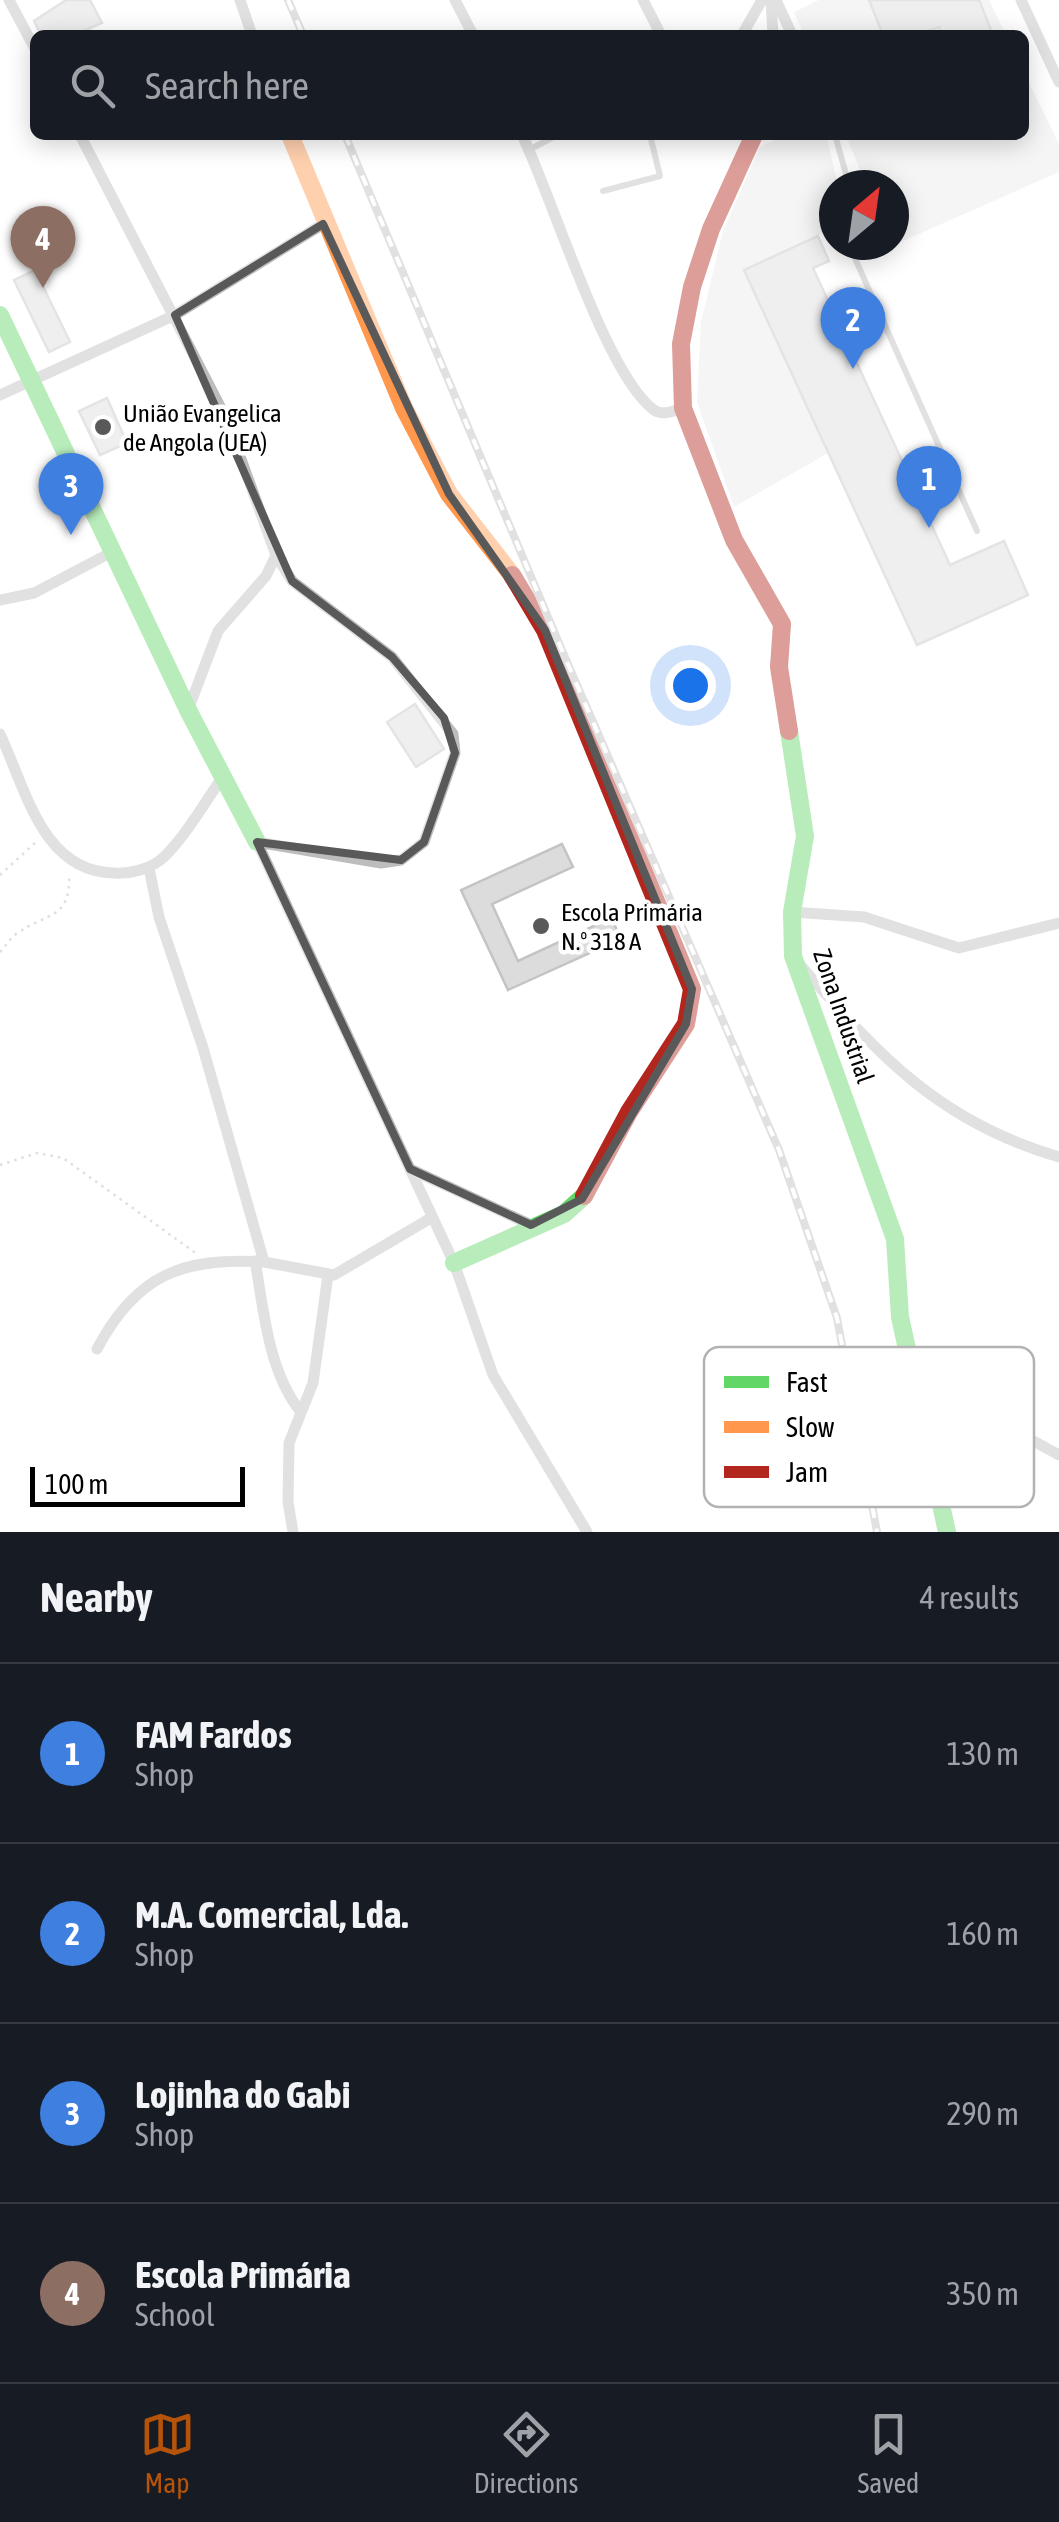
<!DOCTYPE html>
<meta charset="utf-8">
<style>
:root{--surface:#171b24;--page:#242831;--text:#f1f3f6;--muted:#9ea1a6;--line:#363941;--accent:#b45309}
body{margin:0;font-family:"Asap Condensed",sans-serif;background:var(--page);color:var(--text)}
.compass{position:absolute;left:819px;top:170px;width:90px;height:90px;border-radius:50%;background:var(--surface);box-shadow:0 5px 25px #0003;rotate:29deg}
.scale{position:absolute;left:30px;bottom:25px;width:215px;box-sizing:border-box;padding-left:10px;border:5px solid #000;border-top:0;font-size:28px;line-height:35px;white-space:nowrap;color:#000;-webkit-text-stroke:8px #fff;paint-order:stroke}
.you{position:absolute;left:690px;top:685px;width:35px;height:35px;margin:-25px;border:8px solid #fff;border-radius:50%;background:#1a73e8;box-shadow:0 0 0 15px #1a73e833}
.badge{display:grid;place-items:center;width:65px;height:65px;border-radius:50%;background:var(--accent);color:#fff;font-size:32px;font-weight:700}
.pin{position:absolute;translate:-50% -82px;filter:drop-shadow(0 2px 5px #0008)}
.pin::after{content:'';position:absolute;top:52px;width:35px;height:30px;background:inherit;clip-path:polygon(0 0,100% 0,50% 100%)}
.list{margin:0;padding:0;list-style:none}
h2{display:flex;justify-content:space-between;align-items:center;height:130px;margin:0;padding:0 40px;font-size:42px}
h2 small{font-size:32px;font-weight:400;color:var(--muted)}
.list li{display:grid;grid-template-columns:65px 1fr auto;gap:30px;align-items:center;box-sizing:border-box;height:180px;padding:0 40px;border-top:2px solid var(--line)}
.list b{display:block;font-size:38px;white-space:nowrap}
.list p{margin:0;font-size:32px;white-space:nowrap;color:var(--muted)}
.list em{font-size:32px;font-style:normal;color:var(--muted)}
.icon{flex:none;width:55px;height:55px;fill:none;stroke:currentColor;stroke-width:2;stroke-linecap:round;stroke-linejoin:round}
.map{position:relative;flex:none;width:1059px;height:1532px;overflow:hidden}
.search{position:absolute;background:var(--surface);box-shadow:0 5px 25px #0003;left:30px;right:30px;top:30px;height:110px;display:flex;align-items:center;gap:25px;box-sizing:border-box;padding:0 35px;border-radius:15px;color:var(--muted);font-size:38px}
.sheet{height:850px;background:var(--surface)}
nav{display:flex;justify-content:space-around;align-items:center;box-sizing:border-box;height:140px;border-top:2px solid var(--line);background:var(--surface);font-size:28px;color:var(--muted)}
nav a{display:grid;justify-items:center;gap:5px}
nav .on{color:var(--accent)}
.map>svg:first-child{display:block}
.green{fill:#e8e8e8}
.building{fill:#dcdcdc;stroke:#c4c4c4;stroke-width:2.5}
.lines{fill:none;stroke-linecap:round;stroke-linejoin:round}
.path{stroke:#b8b8b8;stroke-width:2.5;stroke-dasharray:2.5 5;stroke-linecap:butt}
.lane{stroke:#bdbdbd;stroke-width:6}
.street{stroke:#bdbdbd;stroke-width:11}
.fast{stroke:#63d668;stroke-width:18}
.slow{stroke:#ff974d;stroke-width:18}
.jam{stroke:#b3261e;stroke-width:18}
.rail-casing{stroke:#bdbdbd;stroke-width:8}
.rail{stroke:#fff;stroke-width:4;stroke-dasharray:11;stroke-linecap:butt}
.marked{fill:none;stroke:#595959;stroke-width:8;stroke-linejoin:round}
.poi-dot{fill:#595959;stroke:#fff;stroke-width:4}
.labels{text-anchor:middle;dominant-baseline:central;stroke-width:9;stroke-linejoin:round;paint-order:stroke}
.poi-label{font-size:25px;fill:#000;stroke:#fff;text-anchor:start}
.street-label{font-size:25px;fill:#000;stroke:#fff}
.key{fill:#fff;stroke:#b2b2b2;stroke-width:2.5}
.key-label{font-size:28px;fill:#000}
</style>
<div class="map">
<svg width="1059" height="1532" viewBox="0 0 1059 1532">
<rect width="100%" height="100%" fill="#fff"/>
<!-- green -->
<path class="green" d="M819,0H989L1006,35H804L794,12Z
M1024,72L1059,144V172L894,245V185H866L846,135H1024Z
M786,135H826L838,185H834V219L818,236L744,270L828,453L734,507L697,402L701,322L723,231L760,147Z"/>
<!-- building -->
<path class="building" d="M66,0H90L102,23L74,35H41L34,21Z
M869,0H979L993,35H942L939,27L918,35H883Z
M818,236L829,261L813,268L950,565L1004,541L1028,595L917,645L744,270Z
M35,270L70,342L49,352L14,280Z
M107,398L127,443L100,455L79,411Z
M415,704L444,749L416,767L387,722Z
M562,844L573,867L492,904L518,961L596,925L592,916L607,909L621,939L508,990L461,890Z"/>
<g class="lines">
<!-- path -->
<path class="path" d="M0,875L36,842
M0,952C6,946 9,939 16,934C47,912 71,920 69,874
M0,1165L37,1153L63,1158L197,1254"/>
<!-- lane -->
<path class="lane" d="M835,135L849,185
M529,150L557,135
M603,191L660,176L650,135
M849,245L977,531"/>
<!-- street -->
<path class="street" d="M9,0L35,49
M240,0L252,35
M455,0L473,35
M643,0L661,35
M771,0L773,35
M776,0L792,35
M1021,0L1059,82
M742,35L762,0
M80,135L226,418L276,555L292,581L392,657L453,734L455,753L424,842L401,860L381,863L257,842
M522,135C552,196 605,374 654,410C663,416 674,411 683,408
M0,395L175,315L323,224
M0,600L34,593L112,552
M188,710L218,631L266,576L276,555
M0,734C26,789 42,872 114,873C131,874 151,869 164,857C187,834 205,802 224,775
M257,842L454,1263L493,1375L587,1532
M149,868L159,917L203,1048L264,1262L334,1275L431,1218
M792,912L864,917L959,948L1059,923
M802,967C880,1057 940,1122 1059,1157
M410,1169L531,1225
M255,1261C264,1311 268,1370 300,1411
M97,1349C136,1275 182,1257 264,1262
M918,1398L971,1407L1059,1455
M937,1478L1027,1434
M293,1532L288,1502L289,1443L313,1383L328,1275"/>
<!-- fast -->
<path class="fast" d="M0,315L188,710L257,842
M789,731L805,836L792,912L793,956L895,1239L900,1317L947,1532
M454,1263L564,1214L584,1196"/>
<!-- slow -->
<path class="slow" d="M290,135L404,408L449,494L512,575"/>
<!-- jam -->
<path class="jam" d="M754,135L711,229L692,287L681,344L683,408L734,540L782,624L779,667L789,731
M512,575L545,630L692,989L686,1024L629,1112L584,1196"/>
<defs>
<path id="rail" d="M288,0L303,35
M345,135L564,655L779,1150L837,1318L877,1532"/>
</defs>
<!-- rail casing -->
<use href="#rail" class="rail-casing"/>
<!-- rail -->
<use href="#rail" class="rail"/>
</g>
<!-- marked area -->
<path d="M0 0H1059V1532H0ZM323,224L449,494L545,630L692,989L686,1024L582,1199L531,1225L410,1169L257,842L401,860L424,842L455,753L444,718L392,657L292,581L175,315Z" fill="#fff" fill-opacity=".55" fill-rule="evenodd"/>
<path class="marked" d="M323,224L449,494L545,630L692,989L686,1024L582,1199L531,1225L410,1169L257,842L401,860L424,842L455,753L444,718L392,657L292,581L175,315Z"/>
<!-- markers -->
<g class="poi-dot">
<circle cx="103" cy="427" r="10"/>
<circle cx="541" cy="926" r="10"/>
</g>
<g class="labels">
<!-- poi labels -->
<g class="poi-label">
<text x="123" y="413">União Evangelica<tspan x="123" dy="29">de Angola (UEA)</tspan></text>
<text x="561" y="912">Escola Primária<tspan x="561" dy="29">N.º 318 A</tspan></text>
</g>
<!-- street labels -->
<g class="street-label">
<text transform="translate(844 1016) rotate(71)">Zona Industrial</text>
</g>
</g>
<!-- legend -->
<rect x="704" y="1347" width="330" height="160" rx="15" class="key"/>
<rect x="724" y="1376" width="45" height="12" fill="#63d668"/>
<rect x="724" y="1421" width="45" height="12" fill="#ff974d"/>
<rect x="724" y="1466" width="45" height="12" fill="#b3261e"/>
<g class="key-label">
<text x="786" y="1392">Fast</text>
<text x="786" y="1437">Slow</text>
<text x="786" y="1482">Jam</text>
</g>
</svg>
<svg class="compass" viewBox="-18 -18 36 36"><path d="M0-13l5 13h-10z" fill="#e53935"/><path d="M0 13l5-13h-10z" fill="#9ea1a6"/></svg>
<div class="scale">100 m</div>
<div class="you"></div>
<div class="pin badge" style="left:929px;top:528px;background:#3f7fe0">1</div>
<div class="pin badge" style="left:853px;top:369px;background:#3f7fe0">2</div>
<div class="pin badge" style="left:71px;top:535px;background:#3f7fe0">3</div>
<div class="pin badge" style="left:43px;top:288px;background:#8d6e63">4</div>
<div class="search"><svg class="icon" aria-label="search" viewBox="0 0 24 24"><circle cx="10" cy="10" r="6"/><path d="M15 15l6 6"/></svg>Search here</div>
</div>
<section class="sheet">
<h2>Nearby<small>4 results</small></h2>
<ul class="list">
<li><span class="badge" style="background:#3f7fe0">1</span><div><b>FAM Fardos</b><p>Shop</p></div><em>130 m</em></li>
<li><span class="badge" style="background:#3f7fe0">2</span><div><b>M.A. Comercial, Lda.</b><p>Shop</p></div><em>160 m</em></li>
<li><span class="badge" style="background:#3f7fe0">3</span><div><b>Lojinha do Gabi</b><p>Shop</p></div><em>290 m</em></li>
<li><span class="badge" style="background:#8d6e63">4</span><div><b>Escola Primária</b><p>School</p></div><em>350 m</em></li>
</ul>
</section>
<nav>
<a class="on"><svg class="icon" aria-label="map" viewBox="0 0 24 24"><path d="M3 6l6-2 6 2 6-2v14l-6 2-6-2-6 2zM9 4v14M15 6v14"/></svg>Map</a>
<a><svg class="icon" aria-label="directions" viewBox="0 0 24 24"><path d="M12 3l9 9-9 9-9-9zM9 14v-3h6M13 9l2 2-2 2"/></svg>Directions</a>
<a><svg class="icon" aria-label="saved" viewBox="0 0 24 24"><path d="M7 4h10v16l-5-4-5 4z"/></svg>Saved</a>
</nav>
